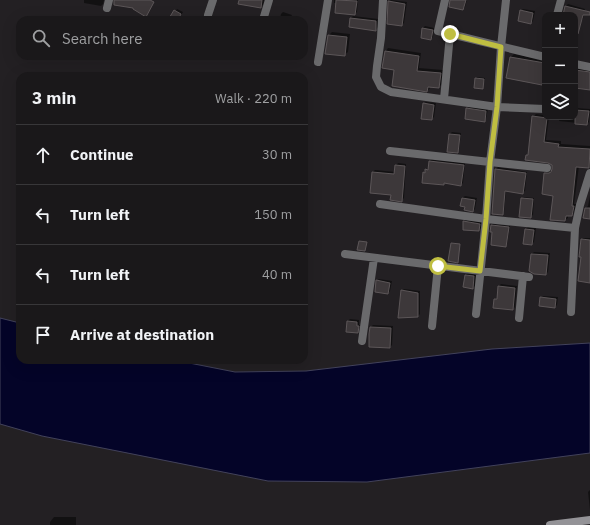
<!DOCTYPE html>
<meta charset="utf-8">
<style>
:root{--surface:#1a181a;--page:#272527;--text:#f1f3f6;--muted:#9fa0a2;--line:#383739}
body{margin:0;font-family:"IBM Plex Sans",sans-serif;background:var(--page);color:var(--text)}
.controls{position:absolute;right:12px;top:12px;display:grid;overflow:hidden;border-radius:8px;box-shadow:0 4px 16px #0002}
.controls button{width:36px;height:36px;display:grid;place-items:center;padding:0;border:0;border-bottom:1px solid var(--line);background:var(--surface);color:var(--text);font:20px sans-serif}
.stop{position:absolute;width:12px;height:12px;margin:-9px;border:3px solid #bfbe41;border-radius:50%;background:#fff}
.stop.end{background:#bfbe41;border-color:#fff;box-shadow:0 1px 4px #0008}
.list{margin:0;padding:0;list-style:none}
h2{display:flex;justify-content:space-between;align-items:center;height:52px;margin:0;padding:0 16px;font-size:17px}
h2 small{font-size:13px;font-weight:400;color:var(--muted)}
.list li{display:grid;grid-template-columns:26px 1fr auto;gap:12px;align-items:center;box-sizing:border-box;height:60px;padding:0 16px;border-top:1px solid var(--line)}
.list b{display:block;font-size:15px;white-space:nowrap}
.list em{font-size:13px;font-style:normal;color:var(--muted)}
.icon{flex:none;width:22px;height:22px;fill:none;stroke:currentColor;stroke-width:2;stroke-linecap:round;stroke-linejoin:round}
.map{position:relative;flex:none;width:590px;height:525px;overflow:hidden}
.search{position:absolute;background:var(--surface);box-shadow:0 4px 16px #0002;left:16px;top:16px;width:292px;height:44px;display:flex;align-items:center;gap:10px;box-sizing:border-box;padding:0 14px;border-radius:12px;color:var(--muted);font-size:15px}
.panel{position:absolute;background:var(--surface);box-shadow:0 4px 16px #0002;left:16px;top:72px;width:292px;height:292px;border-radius:12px}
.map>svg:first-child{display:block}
.water{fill:#040428;stroke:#42425b}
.shadow{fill:#0007}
.building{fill:#3d383a;stroke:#5c5658}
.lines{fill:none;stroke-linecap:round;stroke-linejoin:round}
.street{stroke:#6a6a6c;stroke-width:8}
.secondary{stroke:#949397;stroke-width:8}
.route{stroke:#bfbe41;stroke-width:5}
</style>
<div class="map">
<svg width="590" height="525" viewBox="0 0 590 525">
<rect width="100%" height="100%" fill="#232023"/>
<!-- water -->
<path class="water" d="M0,318L20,323V360H174L235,372L306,371L492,349L590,343V453L367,482L268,481L42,436L0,424Z"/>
<!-- shadow -->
<path class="shadow" d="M84,0H104L103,4L101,6L84,3Z
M238,0H264L263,5L260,7L238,3Z
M334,0H358L357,12L355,14L337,3H334Z
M391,0L407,2L404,23L402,25L389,2Z
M451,0H467L465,7L463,9Z
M568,4L585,9L583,19L580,21L575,20V15H564L566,6Z
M177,9L183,12L178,20H170Z
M523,9L535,11L533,21L531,23L521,11Z
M283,12L292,15L290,20H270L273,16L280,18L281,14Z
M353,16L378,19V27L376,30L351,18Z
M425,26L434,28L433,37L430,39L423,28Z
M332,32L350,34L348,52L344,55L326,53L329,35Z
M388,48L421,53L419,68L443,70L442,84L439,87L430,86V88L427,91L395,69L386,51Z
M514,54L545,60V81L542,84L511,57Z
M575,67L590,70V89L575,87Z
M477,77L485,78L483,88L475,87Z
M426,102L436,103L434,117L432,119L424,104Z
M469,107L488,109L486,119L484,121L467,109Z
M575,108L590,109L589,122L587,124L559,121L560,117H575Z
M536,114L545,115V117H549L546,140L561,141V144L590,146V165L589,167L579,166L574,204H576L574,212L572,215H568V218L565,220L545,174L548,171H553V166L551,163L527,155L529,153L533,117Z
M452,132L461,133L459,150L457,152L450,134Z
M432,159L465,163L463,183L461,185L445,183L443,184L424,173L428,168L430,161Z
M398,163L406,164L404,198L402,200L392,194L371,192L373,172L375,170L395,172L396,166Z
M498,167L527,172L525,191L522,193L506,191L504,212L502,214L494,213L496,169Z
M465,196L477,198L475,209L473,211L466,206L462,198Z
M590,196V217L586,208L588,206Z
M524,197L534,198L533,215L530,217L522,199Z
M466,220L482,222L481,228L479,230L464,222Z
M493,224L510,226L507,244L506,246L494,232L492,225Z
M528,227L536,228L534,242L532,244L526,229Z
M583,238H590V282L582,256V240Z
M534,252L550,253L548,272L546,274L532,254Z
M468,273L476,274L475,286L473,288L466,275Z
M379,279L392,281L390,291L388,293L377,281Z
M501,284L517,286L515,307L513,309L495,299L498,297L499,286Z
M404,289L420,291V314L418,316L402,291Z
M543,296L558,297L557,305L555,307L541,298Z
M350,319L359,320V325H360L359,330L357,332L348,321Z
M373,325L393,326L392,345L390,347L371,327Z
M590,490V510L588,492Z
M54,517H76V525H50V522Z"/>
<!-- building -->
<path class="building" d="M114,0H150L154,2L146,17L133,9V8L114,5Z
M239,0H262L261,8L238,4Z
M336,0L357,1L355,15L335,13Z
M450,0H466L463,10L449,7Z
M388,1L405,4L402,26L387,24Z
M565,6L590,12V15H583L578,34H575V15H563Z
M174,10L181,14L178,20H168Z
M520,10L533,13L531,24L518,21Z
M350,18L376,21V31L349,27Z
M422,28L433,30L431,40L421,38Z
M328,35L347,37L345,56L325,54Z
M385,51L419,56L417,71L441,73L439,88L428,87L427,92L392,86L394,70L382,68Z
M510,57L545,63V70L542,85L506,78Z
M575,70L590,72V90L575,88Z
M475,78L484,79L483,89L474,88Z
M423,103L434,105L432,120L421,119Z
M466,108L486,111L485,122L465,119Z
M575,110L589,111L587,125L575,124Z
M532,116L547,118L544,142L559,144L558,147L590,149L589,168L576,167L572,206H574L572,216H566L565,221L550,220L553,196L542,194L544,173H549L551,172L552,169V165L548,163L525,160L526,155H528Z
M449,134L460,135L458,153L447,152Z
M429,161L464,165L461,186L444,183V185L422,183L423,172L425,173V169L428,170Z
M395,165L405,166L402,202L390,200L391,195L370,193L372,172L394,174Z
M495,169L526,173L523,194L505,191L503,215L492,214Z
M462,198L475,200L473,212L464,210L465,207L460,206Z
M521,198L533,199L531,218L519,217Z
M585,208H590V219L583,218Z
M463,221L480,224L479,231L463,230Z
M491,225L509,227L506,247L491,245L492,232H490Z
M525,229L534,230L532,245L523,244Z
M581,239L590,240V283L578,281L581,257H579Z
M359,241L367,242L365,251L357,250Z
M451,243L460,244L458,263L448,261Z
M531,254L548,255L546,275L534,274L529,271Z
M465,275L474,276L473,289L463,287Z
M376,280L390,283L388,294L375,292Z
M498,286L515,288L513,310L493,308L494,299H497Z
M401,290L418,293V317L398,318Z
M540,297L556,299L555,308L539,306Z
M347,321L357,322V326H359L358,333L346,332Z
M370,327L391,328L390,348L369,347V334Z"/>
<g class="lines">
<!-- street -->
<path class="street" d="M383,0L381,38L377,66L376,77L381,87L391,92L497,107L545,109
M445,0L438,31L545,57
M107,8L109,0
M208,15L213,0
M557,15L561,0
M263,20L269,0
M318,62L328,0
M575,64L590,67
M444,99L450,34
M390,151L490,162L547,168
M380,204L486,219L575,228
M345,254L529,277
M571,312L575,228L580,205L590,173
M476,314L486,219L490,162L497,107L501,47L506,0
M519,318L523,276
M432,326L438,266
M362,341L374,258"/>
<!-- secondary -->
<path class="secondary" d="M550,525L590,520"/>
</g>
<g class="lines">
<!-- route -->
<path class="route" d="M438,266L480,271L486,219L490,162L497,107L501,47L450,34"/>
</g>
</svg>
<div class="controls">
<button>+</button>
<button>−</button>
<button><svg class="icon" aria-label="layers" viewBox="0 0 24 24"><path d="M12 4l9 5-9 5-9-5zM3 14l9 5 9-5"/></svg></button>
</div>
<div class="stop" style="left:438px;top:266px"></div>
<div class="stop end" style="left:450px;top:34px"></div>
<div class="search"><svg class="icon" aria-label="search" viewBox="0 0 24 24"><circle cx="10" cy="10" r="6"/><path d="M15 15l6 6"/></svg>Search here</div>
<section class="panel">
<h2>3 min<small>Walk · 220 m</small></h2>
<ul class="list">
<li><svg class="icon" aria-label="ahead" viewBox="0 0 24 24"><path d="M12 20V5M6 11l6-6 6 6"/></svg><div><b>Continue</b></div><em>30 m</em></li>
<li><svg class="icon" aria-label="left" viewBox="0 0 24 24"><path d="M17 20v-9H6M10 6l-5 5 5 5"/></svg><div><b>Turn left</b></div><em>150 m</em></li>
<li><svg class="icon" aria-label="left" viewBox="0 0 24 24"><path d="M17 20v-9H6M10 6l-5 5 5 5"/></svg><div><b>Turn left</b></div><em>40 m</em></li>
<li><svg class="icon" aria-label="arrive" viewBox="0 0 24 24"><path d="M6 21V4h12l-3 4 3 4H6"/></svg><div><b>Arrive at destination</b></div></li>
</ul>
</section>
</div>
